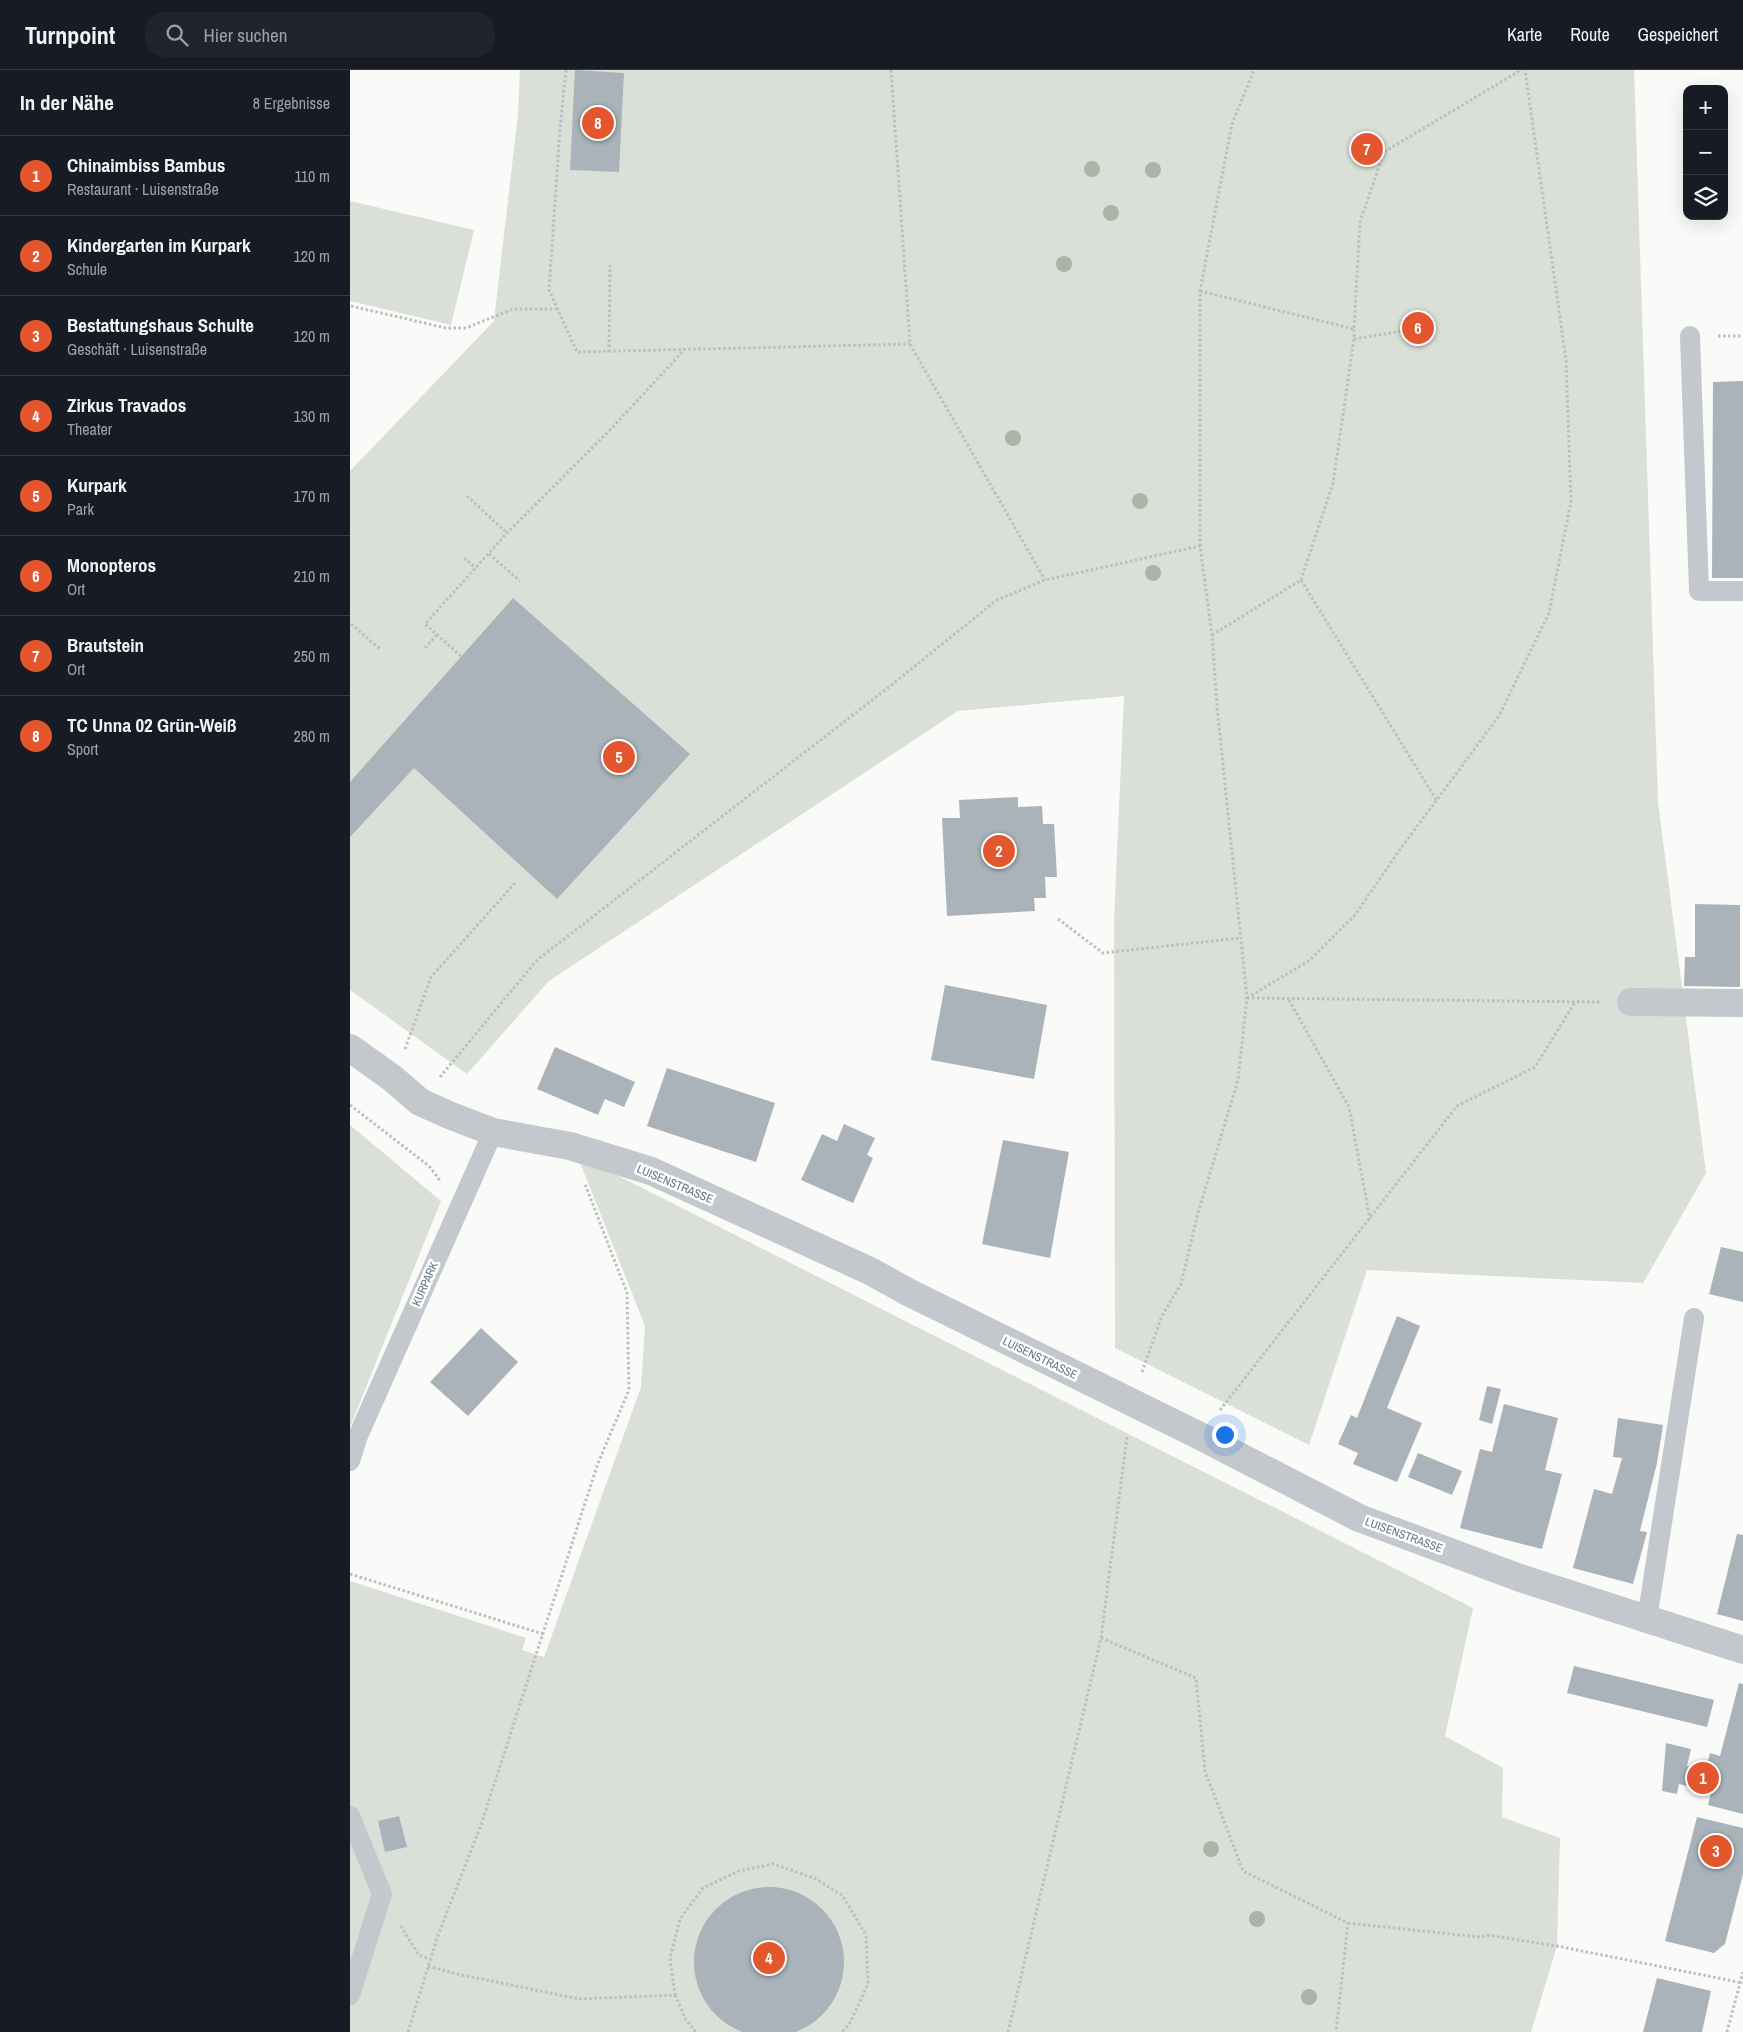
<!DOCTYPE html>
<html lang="de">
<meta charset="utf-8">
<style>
:root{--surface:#171b24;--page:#20242c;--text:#f1f3f6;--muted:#9ea1a6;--line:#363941;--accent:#e4572e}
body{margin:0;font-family:"Archivo Narrow",sans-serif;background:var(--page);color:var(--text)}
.controls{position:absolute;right:15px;top:15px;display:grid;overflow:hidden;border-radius:10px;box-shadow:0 5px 20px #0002}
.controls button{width:45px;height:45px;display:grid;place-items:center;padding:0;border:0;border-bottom:1px solid var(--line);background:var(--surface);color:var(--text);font:25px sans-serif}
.you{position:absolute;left:874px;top:1364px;width:18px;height:18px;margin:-12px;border:4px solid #fff;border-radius:50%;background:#1a73e8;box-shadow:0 0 0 8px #1a73e833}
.badge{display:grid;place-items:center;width:32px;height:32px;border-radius:50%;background:var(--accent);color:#fff;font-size:16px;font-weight:700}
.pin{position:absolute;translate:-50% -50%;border:2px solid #fff;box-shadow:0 1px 5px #0006}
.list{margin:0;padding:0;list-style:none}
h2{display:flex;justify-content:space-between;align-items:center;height:65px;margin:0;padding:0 20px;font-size:21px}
h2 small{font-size:16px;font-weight:400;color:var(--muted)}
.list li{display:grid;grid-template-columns:32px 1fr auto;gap:15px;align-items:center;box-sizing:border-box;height:80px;padding:0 20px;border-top:1px solid var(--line)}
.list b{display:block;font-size:19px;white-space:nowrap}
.list p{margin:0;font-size:16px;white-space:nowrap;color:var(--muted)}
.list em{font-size:16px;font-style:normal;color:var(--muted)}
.icon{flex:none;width:28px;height:28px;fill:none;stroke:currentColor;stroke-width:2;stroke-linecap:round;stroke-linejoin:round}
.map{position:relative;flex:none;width:1393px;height:1962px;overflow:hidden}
header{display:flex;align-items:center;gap:30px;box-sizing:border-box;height:70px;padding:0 25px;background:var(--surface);border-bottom:1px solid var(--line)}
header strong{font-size:24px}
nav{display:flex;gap:28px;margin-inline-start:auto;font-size:18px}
.search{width:350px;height:45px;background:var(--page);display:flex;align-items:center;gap:12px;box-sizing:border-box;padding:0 18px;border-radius:20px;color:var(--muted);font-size:19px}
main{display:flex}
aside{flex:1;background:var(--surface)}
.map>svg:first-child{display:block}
.green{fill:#dadfd7}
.building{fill:#aab3b9}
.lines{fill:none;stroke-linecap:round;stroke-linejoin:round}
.path{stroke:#bbbfc2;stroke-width:3;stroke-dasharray:2.5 2.5;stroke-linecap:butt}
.lane{stroke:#c3c8cc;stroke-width:20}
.street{stroke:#c3c8cc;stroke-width:28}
.tree{fill:#aab4a7}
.labels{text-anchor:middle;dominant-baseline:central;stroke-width:5;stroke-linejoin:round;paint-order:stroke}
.street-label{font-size:12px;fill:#657683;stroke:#fff}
</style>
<header>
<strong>Turnpoint</strong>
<div class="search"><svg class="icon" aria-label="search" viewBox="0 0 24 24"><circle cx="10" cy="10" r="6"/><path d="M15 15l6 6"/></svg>Hier suchen</div>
<nav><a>Karte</a><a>Route</a><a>Gespeichert</a></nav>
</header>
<main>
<aside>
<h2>In der Nähe<small>8 Ergebnisse</small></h2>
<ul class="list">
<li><span class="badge">1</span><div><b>Chinaimbiss Bambus</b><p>Restaurant · Luisenstraße</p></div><em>110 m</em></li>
<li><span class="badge">2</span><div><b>Kindergarten im Kurpark</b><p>Schule</p></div><em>120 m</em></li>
<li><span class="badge">3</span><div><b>Bestattungshaus Schulte</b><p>Geschäft · Luisenstraße</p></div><em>120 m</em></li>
<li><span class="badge">4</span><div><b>Zirkus Travados</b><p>Theater</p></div><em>130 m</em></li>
<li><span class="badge">5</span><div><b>Kurpark</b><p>Park</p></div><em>170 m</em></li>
<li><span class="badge">6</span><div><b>Monopteros</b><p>Ort</p></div><em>210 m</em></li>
<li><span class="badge">7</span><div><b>Brautstein</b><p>Ort</p></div><em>250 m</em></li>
<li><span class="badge">8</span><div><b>TC Unna 02 Grün-Weiß</b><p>Sport</p></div><em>280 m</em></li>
</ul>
</aside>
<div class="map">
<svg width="1393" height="1962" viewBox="0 0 1393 1962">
<rect width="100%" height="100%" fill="#fafaf8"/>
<!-- green -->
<path class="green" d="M170,0H1284L1308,732L1356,1103L1293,1213L1017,1200L959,1375L765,1278L764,850L774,626L608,641L199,911L117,1004L0,920V401L144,251L168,44Z
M0,131L124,160L101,255L0,231Z
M0,1055L91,1131L0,1357Z
M227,1085L1123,1538L1095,1666L1153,1698L1152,1747L1210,1768L1207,1876L1181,1962H0V1511L176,1568L172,1580L194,1587L291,1317L295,1256Z"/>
<!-- building -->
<path class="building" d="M225,0L274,3L269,102L220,100Z
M1060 257a8 8 0 1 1 16 0a8 8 0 1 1-16 0Z
M1393,311V508H1362L1363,312Z
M163,528L340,684L207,829L64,698L0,767V712Z
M668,727V737L692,736L693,754H704L707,807H695L696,828H684L685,841L597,846L592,748H610L609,730Z
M1345,834L1390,835V917L1334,916L1335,887H1345Z
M595,915L697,935L684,1009L581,990Z
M205,977L285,1012L274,1037L255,1029L248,1045L187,1019Z
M317,998L425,1033L406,1092L297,1056Z
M494,1054L525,1068L517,1085L523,1088L503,1133L451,1110L472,1064L487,1071Z
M653,1070L719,1082L700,1188L632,1174Z
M1371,1177L1393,1182V1232L1359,1224Z
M1047,1246L1070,1256L1037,1338L1072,1353L1047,1412L1003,1394L1008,1383L988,1374L1001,1345L1007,1348Z
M131,1258L168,1292L118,1346L80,1312Z
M1137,1316L1151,1319L1142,1354L1129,1350Z
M1154,1334L1208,1348L1195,1400L1212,1404L1192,1479L1110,1458L1130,1379L1142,1382Z
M1268,1348L1313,1355L1307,1393L1290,1461L1297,1462L1283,1514L1223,1498L1244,1419L1262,1424L1272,1388L1263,1387Z
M1068,1383L1112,1401L1102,1425L1058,1407Z
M1387,1464L1393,1465V1551L1367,1544Z
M1224,1596L1364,1630L1357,1657L1217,1623Z
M1389,1613L1393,1614V1744L1358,1735L1361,1722L1329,1714L1327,1724L1312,1721L1316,1673L1341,1679L1337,1696L1355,1701L1360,1683L1370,1686Z
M49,1746L57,1777L35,1782L28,1751Z
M1347,1747L1393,1758V1804L1375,1874L1364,1883L1315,1871Z
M344 1892a75 75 0 1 1 150 0a75 75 0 1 1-150 0Z
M1307,1908L1361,1921L1352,1962H1293Z"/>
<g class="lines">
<!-- path -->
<path class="path" d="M216,0L210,59L199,220L227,282L560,274
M541,0L560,274L695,510
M850,221L1004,259L1010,152L1034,82L1171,0
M1,236L96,258H116L163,239H207
M1368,266H1393
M1004,269L1059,260
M259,282L260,195
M117,426L157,463
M139,484L170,511
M114,488L126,498
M951,510L983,413L1004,269V259
M1,554L31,580
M862,565L951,510L1087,731
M75,578L87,565
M111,586L75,554L157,463L262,358L333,281
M708,849L753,883L890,868
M897,928L960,890L1005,845L1051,778L1149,646L1199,543L1221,431L1216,290L1175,0
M897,928L1251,932
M939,930L999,1037L1020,1149
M55,979L81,907L166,812
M90,1007L187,890L539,617L647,530L695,510L850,476
M0,1035L79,1096L91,1112
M792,1302L812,1246L831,1214L848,1143L888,1010L897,928L867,636L862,565L850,476V221L882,54L904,0
M870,1340L1107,1036L1185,997L1225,932
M0,1504L193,1564
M751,1568L846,1608L855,1701L893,1801L998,1853L986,1962
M998,1853L1129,1867L1138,1865L1207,1876L1393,1913
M51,1856L68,1884L81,1890
M78,1896L107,1904L229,1929L325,1925L320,1888L330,1849L353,1818L389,1801L423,1794L464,1808L492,1825L516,1865L518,1914L499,1955L492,1962
M325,1925L336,1950L346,1962
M58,1962L87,1868L131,1755L248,1393L279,1320L277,1223L235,1114
M658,1962L751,1568L777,1367
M1377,1962L1393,1902"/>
<!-- lane -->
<path class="lane" d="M1340,266L1349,521H1393
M0,1391L8,1366L143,1062
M1297,1549L1344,1248
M0,1746L32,1824L0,1925"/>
<!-- street -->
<path class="street" d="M1281,932L1393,933
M0,978L42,1008L70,1032L99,1045L143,1062L220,1076L301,1101L520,1201L558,1222L850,1366L1009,1448L1170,1508L1393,1580"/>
</g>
<!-- trees -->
<g class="tree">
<circle cx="742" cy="99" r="8"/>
<circle cx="803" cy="100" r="8"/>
<circle cx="761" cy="143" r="8"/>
<circle cx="714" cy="194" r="8"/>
<circle cx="663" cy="368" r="8"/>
<circle cx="790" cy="431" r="8"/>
<circle cx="803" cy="503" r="8"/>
<circle cx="861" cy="1779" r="8"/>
<circle cx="907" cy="1849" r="8"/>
<circle cx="959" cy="1927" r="8"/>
</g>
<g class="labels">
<!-- street labels -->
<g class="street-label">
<text transform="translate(325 1114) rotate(23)">LUISENSTRASSE</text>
<text transform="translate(75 1214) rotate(-66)">KURPARK</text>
<text transform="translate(690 1288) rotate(26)">LUISENSTRASSE</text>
<text transform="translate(1054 1465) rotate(20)">LUISENSTRASSE</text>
</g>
</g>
</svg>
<div class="controls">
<button>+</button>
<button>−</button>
<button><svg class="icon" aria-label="layers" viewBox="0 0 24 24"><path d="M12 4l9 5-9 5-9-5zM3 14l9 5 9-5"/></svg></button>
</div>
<div class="you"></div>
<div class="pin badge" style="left:1353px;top:1708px">1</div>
<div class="pin badge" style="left:649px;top:781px">2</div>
<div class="pin badge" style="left:1366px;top:1781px">3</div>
<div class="pin badge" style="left:419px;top:1888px">4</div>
<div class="pin badge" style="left:269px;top:687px">5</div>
<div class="pin badge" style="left:1068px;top:258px">6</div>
<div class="pin badge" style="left:1017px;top:79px">7</div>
<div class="pin badge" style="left:248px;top:53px">8</div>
</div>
</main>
